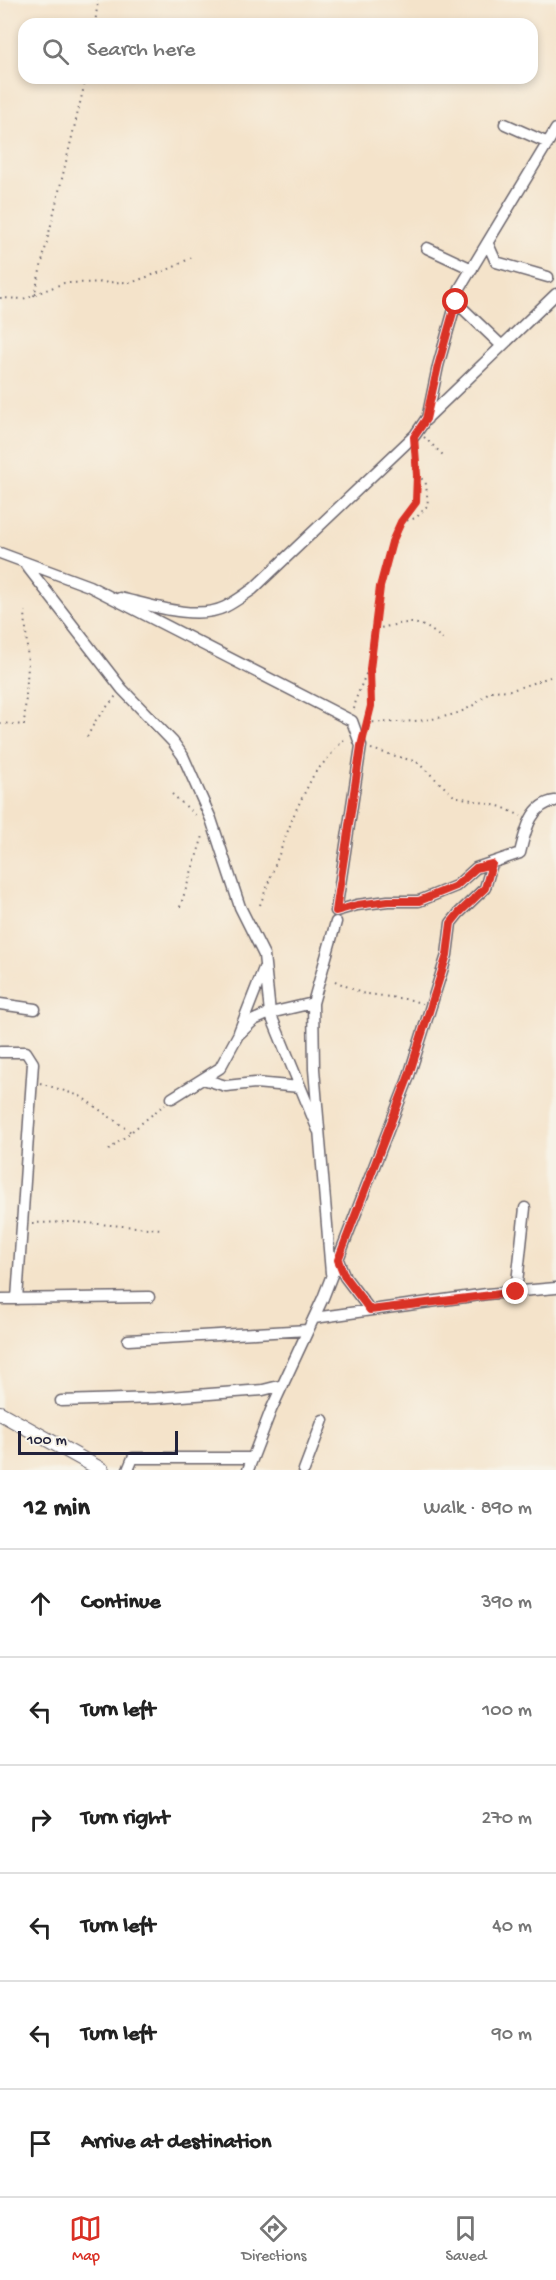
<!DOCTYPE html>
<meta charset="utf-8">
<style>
:root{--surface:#fff;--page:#f2f2f2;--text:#222;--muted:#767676;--line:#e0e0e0;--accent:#d93025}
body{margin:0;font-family:"Gochi Hand",sans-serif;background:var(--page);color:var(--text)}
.scale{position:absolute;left:18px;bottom:15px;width:160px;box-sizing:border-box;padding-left:6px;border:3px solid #22223b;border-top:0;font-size:16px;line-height:21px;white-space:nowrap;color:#22223b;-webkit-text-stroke:4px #f7f3e8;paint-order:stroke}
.stop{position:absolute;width:18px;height:18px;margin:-14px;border:4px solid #d93025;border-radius:50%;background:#fff}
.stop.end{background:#d93025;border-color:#fff;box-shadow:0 2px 6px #0008}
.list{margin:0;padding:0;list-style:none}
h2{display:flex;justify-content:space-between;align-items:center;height:78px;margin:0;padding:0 24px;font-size:26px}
h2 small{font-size:20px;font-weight:400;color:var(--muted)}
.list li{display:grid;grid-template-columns:39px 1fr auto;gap:18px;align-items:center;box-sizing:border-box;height:108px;padding:0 24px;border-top:2px solid var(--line)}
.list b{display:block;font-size:22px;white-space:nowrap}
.list em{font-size:20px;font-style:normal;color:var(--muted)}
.icon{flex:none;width:33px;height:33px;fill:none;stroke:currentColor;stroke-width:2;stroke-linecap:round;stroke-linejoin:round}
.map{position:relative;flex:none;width:556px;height:1470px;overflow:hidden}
.search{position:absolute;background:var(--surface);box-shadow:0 3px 9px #0003;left:18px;right:18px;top:18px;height:66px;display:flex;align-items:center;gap:15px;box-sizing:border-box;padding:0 21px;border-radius:18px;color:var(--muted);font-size:22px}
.sheet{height:726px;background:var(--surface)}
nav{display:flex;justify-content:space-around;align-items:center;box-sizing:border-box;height:84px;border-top:2px solid var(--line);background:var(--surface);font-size:16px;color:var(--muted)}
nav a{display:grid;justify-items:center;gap:3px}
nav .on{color:var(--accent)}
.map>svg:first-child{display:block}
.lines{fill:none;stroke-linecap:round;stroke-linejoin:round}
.minor-casing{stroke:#6c666d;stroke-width:13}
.tertiary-casing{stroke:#6c666d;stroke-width:16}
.path{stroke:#6c666d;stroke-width:2;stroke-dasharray:1.5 4.5;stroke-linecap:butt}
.minor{stroke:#fff;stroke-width:10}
.tertiary{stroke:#fff;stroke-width:14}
.route{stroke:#d93025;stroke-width:8}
</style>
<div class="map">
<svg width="556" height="1470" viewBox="0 0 556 1470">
<rect width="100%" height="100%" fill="#f7f3e8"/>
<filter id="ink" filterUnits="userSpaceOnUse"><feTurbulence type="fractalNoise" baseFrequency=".0167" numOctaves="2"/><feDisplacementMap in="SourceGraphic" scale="12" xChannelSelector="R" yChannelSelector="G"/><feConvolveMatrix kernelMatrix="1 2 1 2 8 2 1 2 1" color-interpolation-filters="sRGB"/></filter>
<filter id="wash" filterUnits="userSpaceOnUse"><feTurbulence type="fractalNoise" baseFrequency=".008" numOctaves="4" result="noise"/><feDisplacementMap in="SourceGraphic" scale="24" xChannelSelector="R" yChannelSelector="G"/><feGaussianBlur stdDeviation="1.35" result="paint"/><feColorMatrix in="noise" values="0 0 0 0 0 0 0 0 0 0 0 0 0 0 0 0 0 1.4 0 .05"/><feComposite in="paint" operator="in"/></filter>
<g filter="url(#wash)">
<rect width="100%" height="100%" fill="#f4e3ca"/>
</g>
<g filter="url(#ink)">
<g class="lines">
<defs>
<path id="minor" d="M505,124L548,143
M488,244L496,262L548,277
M427,248L472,269
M456,302L502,346
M427,419L438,366L460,288L556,129
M0,553L89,586L352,721L361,746L336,911L357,905L388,901H419L456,886L476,868L520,853C525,833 530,804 555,801
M26,565L122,689L173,742L183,756L211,819L240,907L264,955L270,1013L318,1130
M120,598C150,605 196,621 225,607C235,602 244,595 253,589L415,435L426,419L556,294
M0,1004L35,1009
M239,1032L264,968
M0,1052H26L33,1063L17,1299
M203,1079L226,1086L255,1083L300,1087
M172,1098L220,1068L238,1035L254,1020L270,1013L313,1003
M338,1260L345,1277L370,1310
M331,1273L314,1069L313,1003L336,922
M516,1292L525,1208
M0,1299L149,1297
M314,1318L487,1294L556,1288
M128,1340L308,1330
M61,1401L156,1398L263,1390L283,1385
M128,1470L133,1458H252
M248,1470L271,1410L323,1298L408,1079L447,955L451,923L459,913L485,888L492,864
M304,1470L323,1420"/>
<path id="tertiary" d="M0,1413L102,1470"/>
</defs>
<!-- minor casing -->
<use href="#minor" class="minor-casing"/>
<!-- tertiary casing -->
<use href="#tertiary" class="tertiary-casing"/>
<!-- path -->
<path class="path" d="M95,24L98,0
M34,296L86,78
M0,298L23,299L64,283L133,282L172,268L192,257
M424,437L444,456
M401,522L416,518L428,505L426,484L417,473
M375,629C410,622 417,616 446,642
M354,709L357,696L370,664
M367,722C396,723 448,722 472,706C479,702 484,696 490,691L512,690L550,677
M0,723L24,725L28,666L25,611
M366,727L371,706L370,669L380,587L392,542L401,522L416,502L415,449
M87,737L96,720L116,696
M371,749L417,762L454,796L502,807L521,816
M172,794L198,817
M260,905L295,812L314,774L346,737
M180,907L204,833
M335,981L361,993L412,1000L422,1004
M40,1083L80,1096L131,1132
M109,1150L165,1104
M32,1223L73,1222L161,1229"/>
<!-- minor -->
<use href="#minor" class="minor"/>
<!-- tertiary -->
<use href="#tertiary" class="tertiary"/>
</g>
</g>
<g class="lines" filter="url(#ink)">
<!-- route -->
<path class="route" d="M456,302L438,366L426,419L414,437L417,475L416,502L401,522L392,542L380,587L370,669L371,706L361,746L336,911L357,905L388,901H419L456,886L476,868L492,864L485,888L459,913L451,923L447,955L408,1078L338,1260L345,1277L370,1310L516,1292"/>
</g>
</svg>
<div class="scale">100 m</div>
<div class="stop" style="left:456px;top:302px"></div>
<div class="stop end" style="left:516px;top:1292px"></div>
<div class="search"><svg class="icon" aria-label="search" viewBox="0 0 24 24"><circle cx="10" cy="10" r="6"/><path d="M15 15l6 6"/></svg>Search here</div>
</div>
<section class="sheet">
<h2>12 min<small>Walk · 890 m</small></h2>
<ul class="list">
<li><svg class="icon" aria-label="ahead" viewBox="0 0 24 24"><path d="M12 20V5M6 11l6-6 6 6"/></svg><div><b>Continue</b></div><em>390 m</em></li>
<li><svg class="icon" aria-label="left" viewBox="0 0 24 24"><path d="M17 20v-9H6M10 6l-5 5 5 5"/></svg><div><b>Turn left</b></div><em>100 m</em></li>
<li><svg class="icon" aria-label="right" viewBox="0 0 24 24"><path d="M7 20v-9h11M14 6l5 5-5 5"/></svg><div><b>Turn right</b></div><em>270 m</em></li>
<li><svg class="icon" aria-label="left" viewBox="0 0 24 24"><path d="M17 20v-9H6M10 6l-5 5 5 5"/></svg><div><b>Turn left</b></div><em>40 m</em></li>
<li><svg class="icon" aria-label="left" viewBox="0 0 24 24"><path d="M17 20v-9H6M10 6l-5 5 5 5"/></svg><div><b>Turn left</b></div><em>90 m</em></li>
<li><svg class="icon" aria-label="arrive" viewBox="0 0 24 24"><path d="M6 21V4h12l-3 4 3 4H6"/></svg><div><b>Arrive at destination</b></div></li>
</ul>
</section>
<nav>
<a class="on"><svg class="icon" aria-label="map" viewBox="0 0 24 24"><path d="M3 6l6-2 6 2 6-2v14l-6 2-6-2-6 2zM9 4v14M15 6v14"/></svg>Map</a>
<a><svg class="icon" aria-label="directions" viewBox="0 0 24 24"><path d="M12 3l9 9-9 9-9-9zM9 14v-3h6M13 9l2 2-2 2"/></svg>Directions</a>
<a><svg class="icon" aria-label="saved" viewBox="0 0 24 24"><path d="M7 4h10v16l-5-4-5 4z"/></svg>Saved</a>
</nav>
